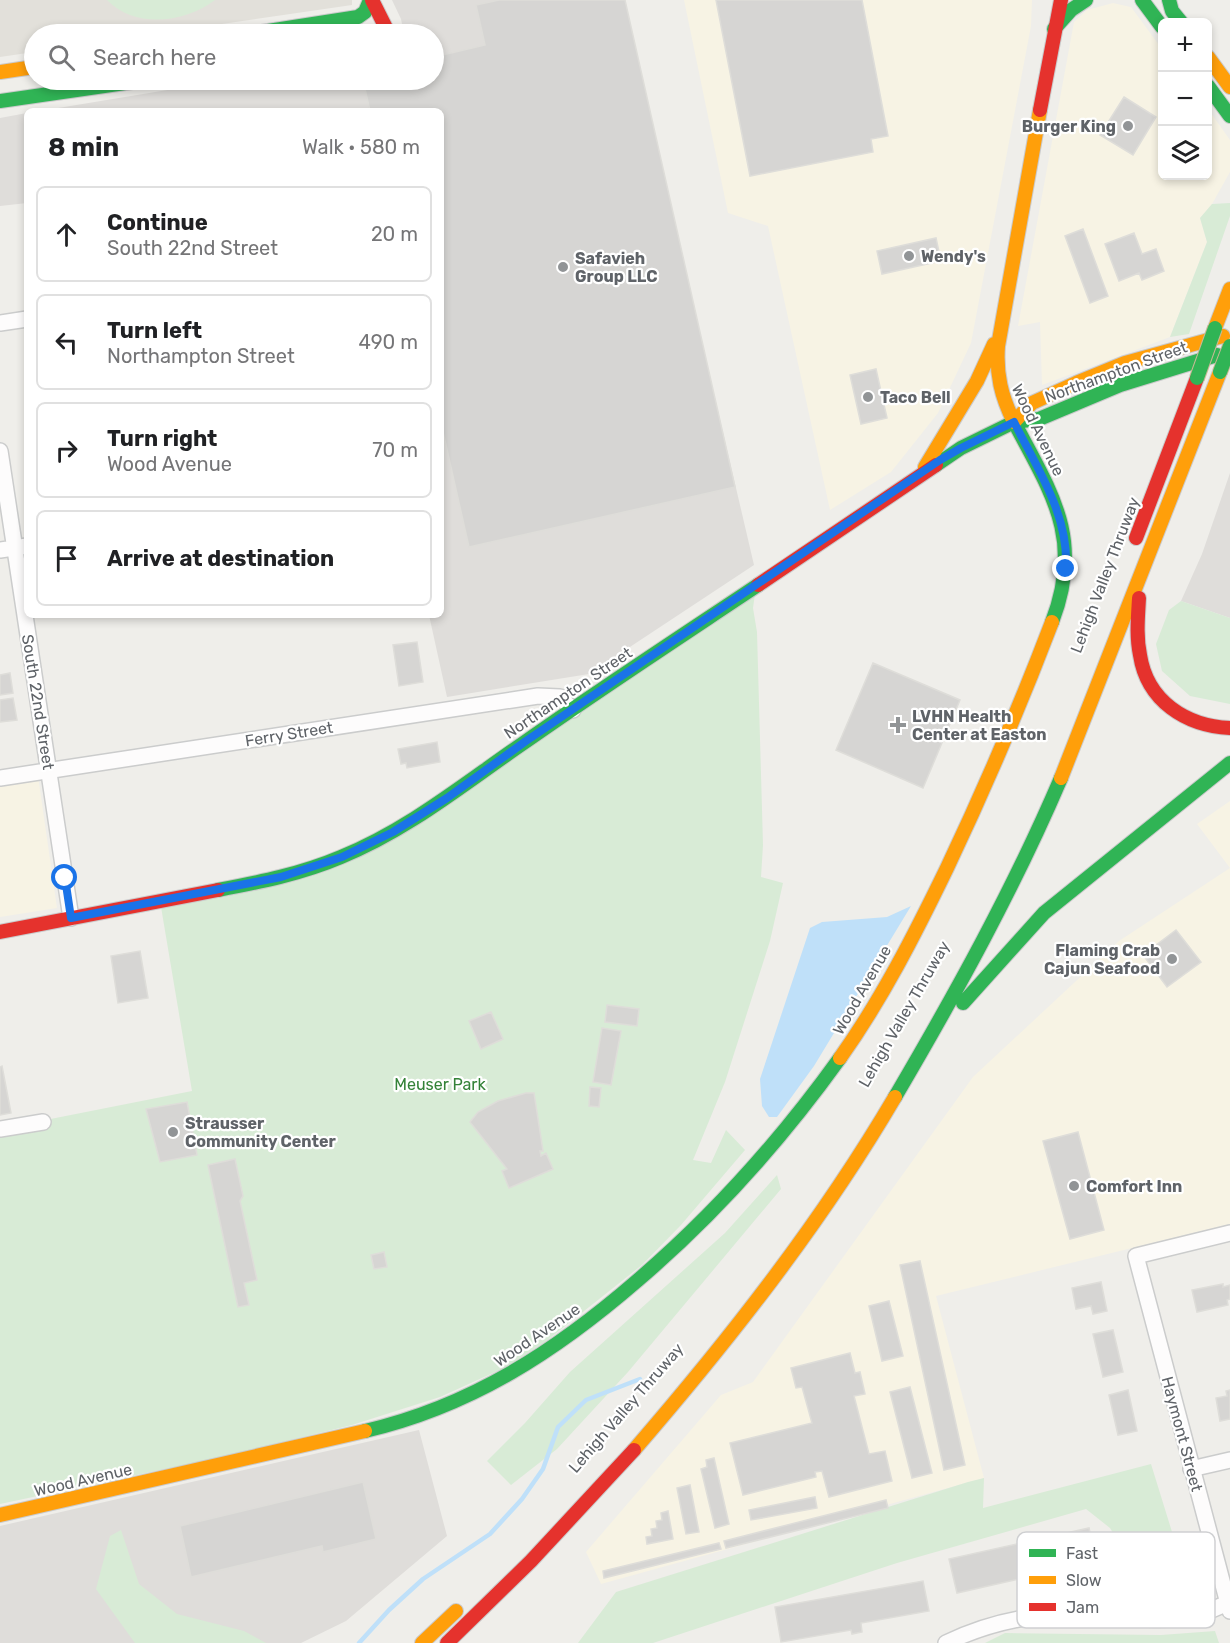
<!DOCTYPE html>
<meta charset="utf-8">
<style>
:root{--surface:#fff;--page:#f2f2f2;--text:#202124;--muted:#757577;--line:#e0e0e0}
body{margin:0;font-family:Rubik,sans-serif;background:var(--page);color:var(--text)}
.controls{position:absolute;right:18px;top:18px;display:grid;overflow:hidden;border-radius:9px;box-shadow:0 3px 9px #0003}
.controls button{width:54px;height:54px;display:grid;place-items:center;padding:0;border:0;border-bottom:2px solid var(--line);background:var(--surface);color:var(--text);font:30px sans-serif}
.stop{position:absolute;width:18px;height:18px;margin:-14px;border:4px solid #1a73e8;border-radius:50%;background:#fff}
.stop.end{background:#1a73e8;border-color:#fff;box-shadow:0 2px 6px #0008}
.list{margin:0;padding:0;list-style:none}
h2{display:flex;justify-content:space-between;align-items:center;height:78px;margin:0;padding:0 24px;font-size:26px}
h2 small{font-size:20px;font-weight:400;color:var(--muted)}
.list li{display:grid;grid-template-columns:39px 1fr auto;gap:18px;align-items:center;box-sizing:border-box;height:96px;margin:0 12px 12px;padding:0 12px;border:2px solid var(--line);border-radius:9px}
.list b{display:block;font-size:22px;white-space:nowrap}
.list p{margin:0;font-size:20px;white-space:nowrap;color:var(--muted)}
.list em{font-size:20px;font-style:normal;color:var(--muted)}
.icon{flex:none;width:33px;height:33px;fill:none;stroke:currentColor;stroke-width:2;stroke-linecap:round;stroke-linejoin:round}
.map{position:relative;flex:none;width:1230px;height:1643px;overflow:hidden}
.search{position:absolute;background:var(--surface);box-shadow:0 3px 9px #0003;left:24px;top:24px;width:420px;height:66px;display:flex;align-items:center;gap:15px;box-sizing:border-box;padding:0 21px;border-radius:33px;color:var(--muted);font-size:22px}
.panel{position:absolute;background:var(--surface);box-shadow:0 3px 9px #0003;left:24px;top:108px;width:420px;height:510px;border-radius:9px}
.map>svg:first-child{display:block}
.commercial{fill:#f7f3e4}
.industrial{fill:#dfddda}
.education{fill:#e2e0da}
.green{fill:#d8ebd6}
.water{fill:#bfe0f9}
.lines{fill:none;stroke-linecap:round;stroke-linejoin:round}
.stream{stroke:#bfe0f9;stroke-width:4.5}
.building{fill:#d6d5d3;stroke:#deddd9;stroke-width:1.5}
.street-casing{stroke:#cbcccc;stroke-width:18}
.fast-casing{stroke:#cacacb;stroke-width:16}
.slow-casing{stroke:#cacacb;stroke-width:16}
.jam-casing{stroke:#cacacb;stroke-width:16}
.street{stroke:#fdfcfc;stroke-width:15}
.fast{stroke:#30b455;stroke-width:14}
.slow{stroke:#ff9f0a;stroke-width:14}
.jam{stroke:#e5322d;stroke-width:14}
.fast-bridge-casing{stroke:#c8b996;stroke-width:16;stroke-linecap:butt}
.fast-bridge{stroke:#30b455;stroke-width:14}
.route{stroke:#1a73e8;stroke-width:8}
.poi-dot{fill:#919496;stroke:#fff;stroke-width:2}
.labels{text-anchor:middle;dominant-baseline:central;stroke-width:4.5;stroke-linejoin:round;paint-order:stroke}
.poi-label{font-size:16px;font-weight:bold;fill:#5f6368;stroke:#fff;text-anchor:start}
.street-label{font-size:16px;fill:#5f6368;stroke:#fff}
.park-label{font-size:16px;fill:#348238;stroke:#fff}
.key{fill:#fff;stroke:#cfd0d2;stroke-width:1.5}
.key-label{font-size:16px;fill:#5f6368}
</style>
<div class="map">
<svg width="1230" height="1643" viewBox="0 0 1230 1643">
<rect width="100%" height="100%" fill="#efeeea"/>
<!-- commercial -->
<path class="commercial" d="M684,0H1032L1031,26L971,343L938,413L891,472L830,510L768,226L728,213Z
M1113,3L1131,7L1162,49V176H1208V109L1230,140V172L1212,204L1200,218L1207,242L1170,337L1042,385L1040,322L1018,326L1074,22L1087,10Z
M37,769L57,908L0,917V774Z
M1230,801V868L1197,824Z
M1230,868V1224L936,1296L984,1478L601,1584L586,1552L721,1395L753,1382L973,1077L1119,941Z"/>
<!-- industrial -->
<path class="industrial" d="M392,0H622L754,565L589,674L447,697L429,615H441V111H40L228,80H434V34H404L401,19Z
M27,113V203L0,206V118Z
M1230,473V618L1181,601L1202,554Z
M419,1430L447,1536L346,1621L301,1643H0V1526Z"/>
<!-- education -->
<path class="education" d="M0,0H352V5L154,34H34V52L0,57Z"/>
<!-- green -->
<path class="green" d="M107,0H215C185,23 135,29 107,0Z
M1230,203V216L1189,334L1170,337L1207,242L1200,218L1212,204Z
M756,587L753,608L757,632L763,845L761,877L783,883L770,941L725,1082L693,1160L711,1163L726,1130L745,1150L681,1225L642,1265L545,1342L504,1368L440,1397L352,1425L217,1458L0,1504V1129L192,1091L160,901L342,857Z
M1181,601L1230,618V704L1190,696L1162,671L1156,644L1169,610Z
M777,1175L781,1189L628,1372L557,1449L511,1485L487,1461L525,1423L570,1372L725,1233Z
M1151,1464L1194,1603L1156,1604L1110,1528L1086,1509L897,1563L653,1643H578L616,1592L968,1482L984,1478L983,1508Z
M121,1530L139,1584L177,1614L244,1631L266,1643H135L96,1589L110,1536Z
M1215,1631L1219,1643H985L1005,1633L1161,1635Z"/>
<!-- water -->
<path class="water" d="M911,906L814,1066L777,1117H769L762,1106L760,1079L810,928L822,922L887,917Z"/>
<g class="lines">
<!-- stream -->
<path class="stream" d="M359,1643L389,1610L423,1579L490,1534L522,1499L543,1469L558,1427L586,1400L640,1379"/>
</g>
<!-- building -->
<path class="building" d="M499,0H625L735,487L469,547L441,423V111H370L363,80H434V57L485,45L476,5Z
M716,0H862L888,136L871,139L873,152L750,176Z
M1124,97L1156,117L1133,155L1100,135Z
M1083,229L1108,296L1090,303L1065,236Z
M1134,233L1142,254L1156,249L1164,271L1142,280L1139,273L1119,281L1105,244Z
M936,238L941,261L882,274L877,251Z
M876,369L887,418L861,424L850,375Z
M417,642L423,682L399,686L393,645Z
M873,663L960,700L923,788L836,750Z
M10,673L13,693L0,695V675Z
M13,698L17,720L0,722V700Z
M437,742L440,762L407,768L406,763L401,764L398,749Z
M1176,930L1201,962L1167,987L1143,955Z
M140,951L148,998L118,1003L111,956Z
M607,1005L639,1009L637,1026L605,1022Z
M491,1012L503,1039L481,1049L469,1021Z
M602,1028L621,1031L611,1085L593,1082Z
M2,1066L11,1113L0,1115V1067Z
M590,1087L601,1088L599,1107L589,1106Z
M526,1093H534L543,1151H540L541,1156L546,1153L553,1169L509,1188L502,1171L507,1169L470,1122L478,1112L498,1101Z
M187,1102L197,1155L160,1162L146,1109Z
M1078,1132L1104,1230L1070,1239L1043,1141Z
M235,1159L243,1196L240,1201L257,1280L244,1283L249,1305L238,1307L208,1165Z
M384,1252L387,1267L374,1269L371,1255Z
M920,1261L965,1465L944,1470L900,1265Z
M1101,1282L1107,1311L1093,1314L1091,1306L1076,1309L1072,1288Z
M1223,1284V1287L1230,1285V1299L1227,1300L1228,1305L1197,1312L1192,1290Z
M889,1301L903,1356L882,1361L869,1306Z
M1113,1330L1123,1372L1103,1377L1093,1334Z
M850,1353L855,1373L860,1372L865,1394L854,1396L869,1454L885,1451L892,1481L829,1497L822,1471L815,1472L816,1477L743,1495L730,1443L812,1423L802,1387L796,1388L791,1368Z
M910,1387L932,1473L912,1478L890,1392Z
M1128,1390L1137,1431L1118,1435L1109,1395Z
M1230,1390V1419L1220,1421L1216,1398L1227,1396L1226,1391Z
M714,1458L729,1524L715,1528L701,1469L707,1467L706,1460Z
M363,1482L376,1539L323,1552L322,1546L191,1577L180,1526Z
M690,1485L699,1532L686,1534L677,1488Z
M815,1497L817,1508L751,1520L749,1510Z
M886,1500L888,1508L726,1548L724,1541Z
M668,1511L673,1539L647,1544L646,1537L652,1536L651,1529L657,1528L656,1521L662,1520L661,1513Z
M1089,1528L1096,1560L1035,1573L1037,1580L1020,1584L1019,1579L957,1593L949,1559Z
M719,1543L721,1549L604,1578L603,1571Z
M923,1581L929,1611L861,1623L862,1632L852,1634L851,1630L781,1642L775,1607Z"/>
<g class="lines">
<defs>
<path id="street" d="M0,323L27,319
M0,451L71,918
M0,550L27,546
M0,778L538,696L560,697L573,710
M0,1129L43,1122
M1230,1233L1136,1256L1230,1611
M1191,1469L1230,1460
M946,1643C983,1625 1020,1616 1061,1614C1105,1612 1150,1625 1194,1616C1205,1614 1217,1607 1228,1603"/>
<path id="fast" d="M1142,0L1162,27
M1169,0L1172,11L1181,22
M1054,29L1071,10L1086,0
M248,34L358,17L365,12L370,0
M1208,86L1230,116
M0,101L146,80
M1014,422C1052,494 1084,539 1052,622
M936,465L961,448L1014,422L1039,419L1120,385L1217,355
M218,890C260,882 301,874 341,857C408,830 465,783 525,742C602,688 680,637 758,585
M963,1003L1044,913L1230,763
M895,1097C956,993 1014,888 1061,778
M365,1431C472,1406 556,1351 638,1280C714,1215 781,1140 840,1058"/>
<path id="slow" d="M1208,57L1230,87
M0,72L34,67
M1215,328L1230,289
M1014,422C1001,396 996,374 998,346L1040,110
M1014,422L1032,403L1076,383L1125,363L1223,336
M925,467L977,381L994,344
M1061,778L1220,372
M840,1058C882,999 915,934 947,868C985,788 1020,706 1052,622
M634,1450C729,1340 821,1223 895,1097
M0,1515L365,1431
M422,1643L456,1611"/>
<path id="jam" d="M372,0L389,34
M1040,110L1061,0
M1136,538L1197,378
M758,585L936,465
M1139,598C1138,617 1136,636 1140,655C1147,701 1186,726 1230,728
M0,932L218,890
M447,1643L531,1561L634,1450"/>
</defs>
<!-- street casing -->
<use href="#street" class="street-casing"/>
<!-- fast casing -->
<use href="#fast" class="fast-casing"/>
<!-- slow casing -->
<use href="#slow" class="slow-casing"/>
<!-- jam casing -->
<use href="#jam" class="jam-casing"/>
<!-- street -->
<use href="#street" class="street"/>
<!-- fast -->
<use href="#fast" class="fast"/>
<!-- slow -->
<use href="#slow" class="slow"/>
<!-- jam -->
<use href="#jam" class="jam"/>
<defs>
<path id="fast-bridge" d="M1220,372L1230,346
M1197,378L1215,328"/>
</defs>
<!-- fast-bridge casing -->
<use href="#fast-bridge" class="fast-bridge-casing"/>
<!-- fast-bridge -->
<use href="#fast-bridge" class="fast-bridge"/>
</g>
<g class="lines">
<!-- route -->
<path class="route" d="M65,878L71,918L281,877L342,857L393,832L447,798L526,741L940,460L961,448L1014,422C1038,470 1069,515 1066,569"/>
</g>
<!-- markers -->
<g class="poi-dot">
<circle cx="1128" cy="126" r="6"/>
<circle cx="909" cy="256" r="6"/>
<circle cx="563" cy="267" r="6"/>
<circle cx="868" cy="397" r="6"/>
<path d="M895 716h6v6h6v6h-6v6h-6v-6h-6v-6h6z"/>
<circle cx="1172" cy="959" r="6"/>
<circle cx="173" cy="1132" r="6"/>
<circle cx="1074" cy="1186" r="6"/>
</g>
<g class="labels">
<!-- poi labels -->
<g class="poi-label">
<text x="1116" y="126" text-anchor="end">Burger King</text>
<text x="921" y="256">Wendy's</text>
<text x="575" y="258">Safavieh<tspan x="575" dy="18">Group LLC</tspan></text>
<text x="880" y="397">Taco Bell</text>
<text x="912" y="716">LVHN Health<tspan x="912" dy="18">Center at Easton</tspan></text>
<text x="1160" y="950" text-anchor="end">Flaming Crab<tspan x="1160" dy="18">Cajun Seafood</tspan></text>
<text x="185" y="1123">Strausser<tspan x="185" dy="18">Community Center</tspan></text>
<text x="1086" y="1186">Comfort Inn</text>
</g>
<!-- street labels -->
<g class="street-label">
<text transform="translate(1116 372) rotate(-20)">Northampton Street</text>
<text transform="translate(1038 430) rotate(64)">Wood Avenue</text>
<text transform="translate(1105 575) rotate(-69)">Lehigh Valley Thruway</text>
<text transform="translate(568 693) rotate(-34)">Northampton Street</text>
<text transform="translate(38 702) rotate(81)">South 22nd Street</text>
<text transform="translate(289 734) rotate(-9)">Ferry Street</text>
<text transform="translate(862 990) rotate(-60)">Wood Avenue</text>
<text transform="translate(904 1014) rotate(-60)">Lehigh Valley Thruway</text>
<text transform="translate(537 1335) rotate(-34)">Wood Avenue</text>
<text transform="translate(626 1408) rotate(-49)">Lehigh Valley Thruway</text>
<text transform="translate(1182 1434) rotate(75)">Haymont Street</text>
<text transform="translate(83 1480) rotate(-13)">Wood Avenue</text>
</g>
<!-- park labels -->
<g class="park-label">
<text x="440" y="1084">Meuser Park</text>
</g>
</g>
<!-- legend -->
<rect x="1017" y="1532" width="198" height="96" rx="9" class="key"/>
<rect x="1029" y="1549" width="27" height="8" fill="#30b455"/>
<rect x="1029" y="1576" width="27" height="8" fill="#ff9f0a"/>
<rect x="1029" y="1603" width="27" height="8" fill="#e5322d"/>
<g class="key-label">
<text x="1066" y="1559">Fast</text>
<text x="1066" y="1586">Slow</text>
<text x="1066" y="1613">Jam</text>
</g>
</svg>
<div class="controls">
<button>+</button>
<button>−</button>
<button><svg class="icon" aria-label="layers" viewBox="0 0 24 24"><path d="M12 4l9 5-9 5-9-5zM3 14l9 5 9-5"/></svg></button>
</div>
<div class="stop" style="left:65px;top:878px"></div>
<div class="stop end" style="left:1066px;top:569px"></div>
<div class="search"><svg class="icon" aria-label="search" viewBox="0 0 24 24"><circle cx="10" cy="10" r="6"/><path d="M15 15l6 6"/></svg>Search here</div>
<section class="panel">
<h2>8 min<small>Walk · 580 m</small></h2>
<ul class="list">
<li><svg class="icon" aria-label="ahead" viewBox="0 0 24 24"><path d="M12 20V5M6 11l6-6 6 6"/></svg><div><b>Continue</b><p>South 22nd Street</p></div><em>20 m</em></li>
<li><svg class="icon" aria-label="left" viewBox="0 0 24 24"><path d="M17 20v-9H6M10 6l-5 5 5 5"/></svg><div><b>Turn left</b><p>Northampton Street</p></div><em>490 m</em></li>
<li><svg class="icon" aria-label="right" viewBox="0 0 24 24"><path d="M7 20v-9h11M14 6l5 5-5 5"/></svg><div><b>Turn right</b><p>Wood Avenue</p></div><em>70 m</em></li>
<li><svg class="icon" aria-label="arrive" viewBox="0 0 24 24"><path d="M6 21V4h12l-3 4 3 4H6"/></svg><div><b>Arrive at destination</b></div></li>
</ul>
</section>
</div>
